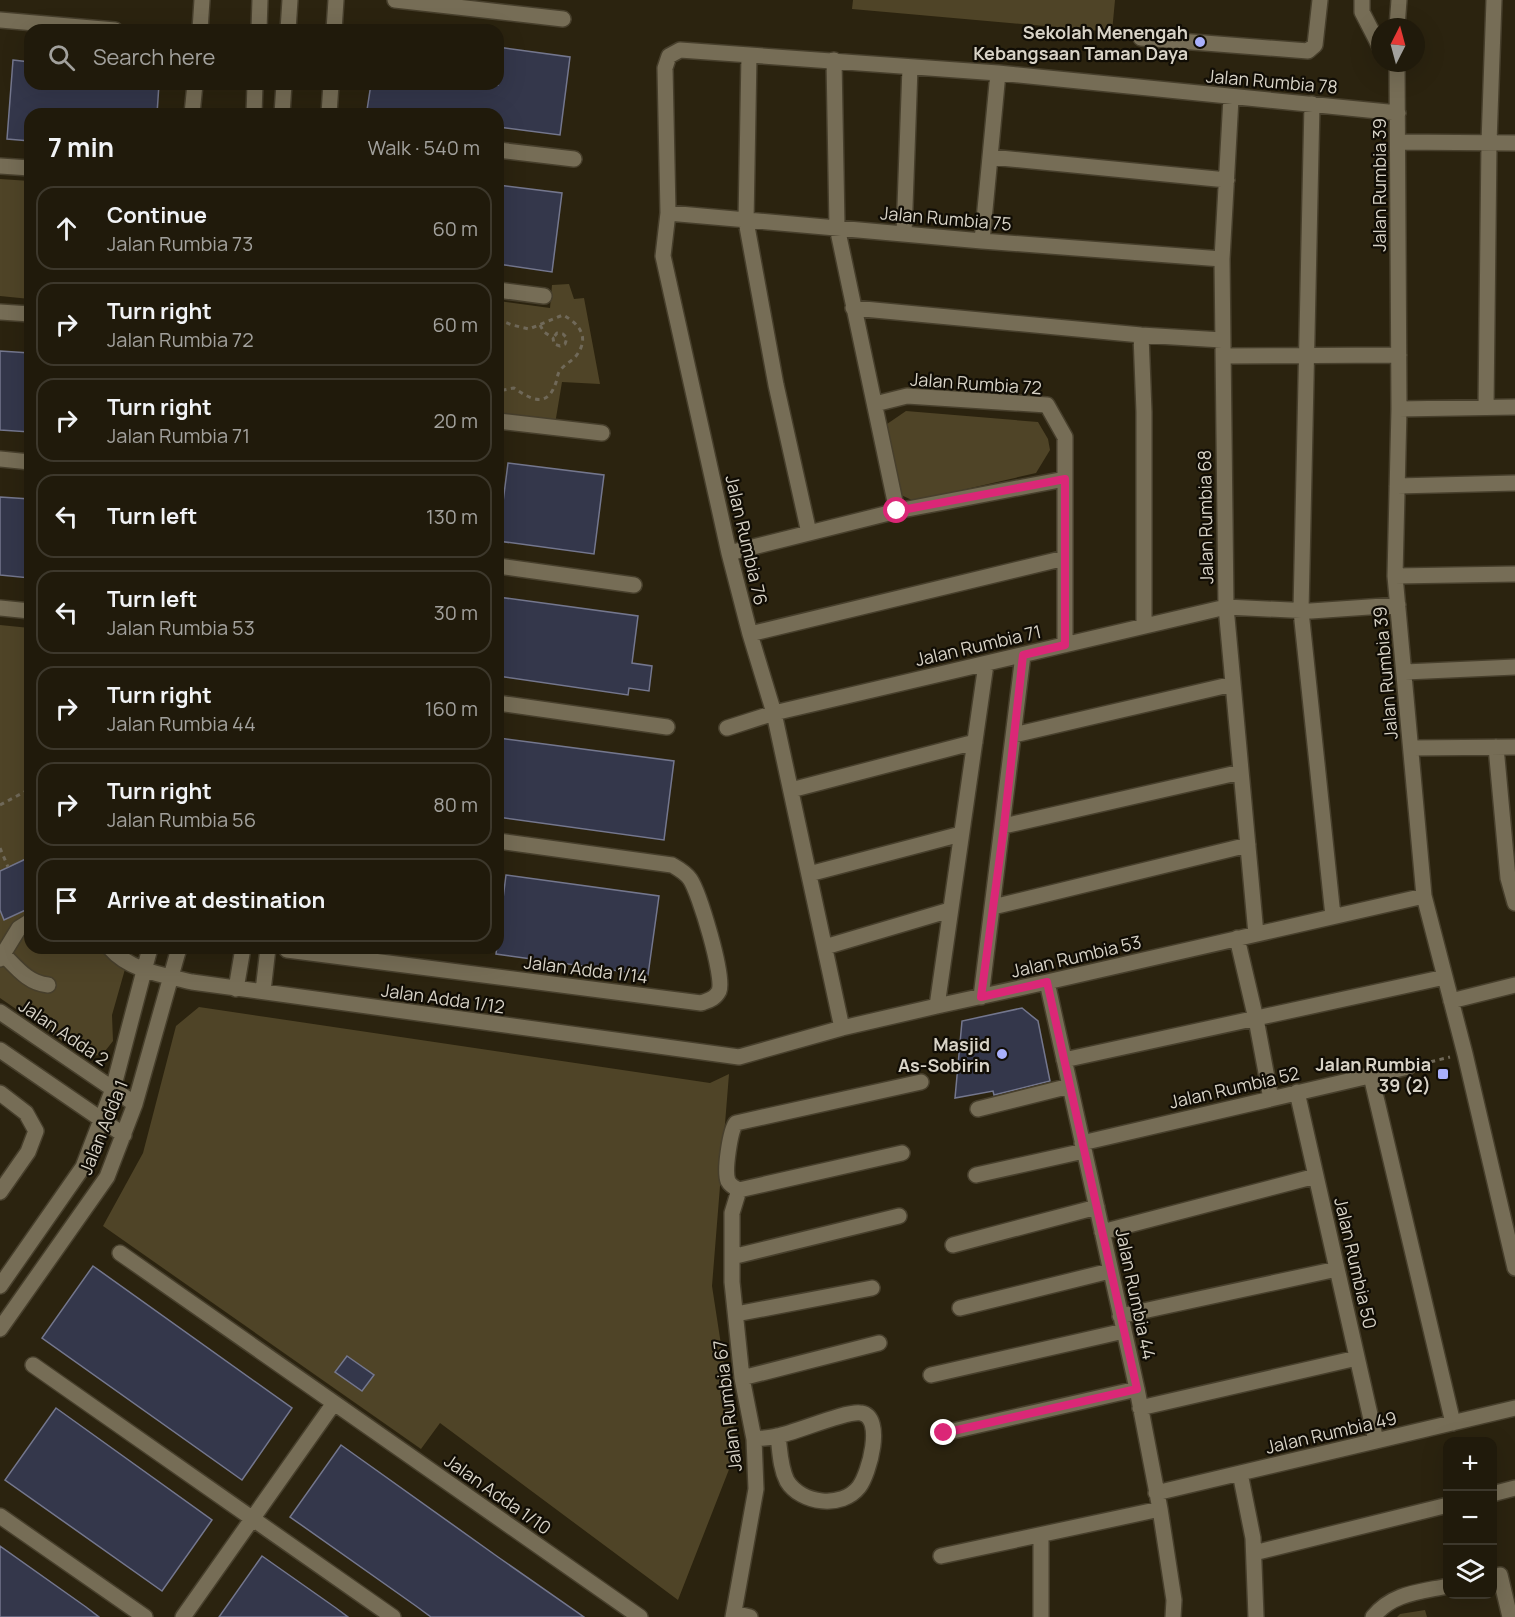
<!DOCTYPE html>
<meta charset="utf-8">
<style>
:root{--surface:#201a0b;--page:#2d2719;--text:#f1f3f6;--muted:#a2a19d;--line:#3d382c}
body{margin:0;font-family:Manrope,sans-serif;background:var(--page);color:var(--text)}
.controls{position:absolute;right:18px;bottom:18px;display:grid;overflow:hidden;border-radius:12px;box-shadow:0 6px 24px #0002}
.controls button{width:54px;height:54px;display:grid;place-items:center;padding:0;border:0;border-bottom:2px solid var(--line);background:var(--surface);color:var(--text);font:30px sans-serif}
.compass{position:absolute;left:1371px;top:18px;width:54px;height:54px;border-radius:50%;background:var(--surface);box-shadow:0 6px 24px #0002;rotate:6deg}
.stop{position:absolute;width:18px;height:18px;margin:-14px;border:4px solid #db2777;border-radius:50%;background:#fff}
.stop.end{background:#db2777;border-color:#fff;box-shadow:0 2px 6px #0008}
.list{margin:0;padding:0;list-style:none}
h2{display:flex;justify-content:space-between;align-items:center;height:78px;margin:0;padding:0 24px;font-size:26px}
h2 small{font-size:20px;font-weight:400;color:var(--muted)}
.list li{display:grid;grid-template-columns:39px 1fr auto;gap:18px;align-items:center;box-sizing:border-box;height:84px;margin:0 12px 12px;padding:0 12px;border:2px solid var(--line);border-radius:18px}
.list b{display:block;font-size:22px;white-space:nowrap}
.list p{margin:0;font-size:20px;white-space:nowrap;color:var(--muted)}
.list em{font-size:20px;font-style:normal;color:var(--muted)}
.icon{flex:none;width:33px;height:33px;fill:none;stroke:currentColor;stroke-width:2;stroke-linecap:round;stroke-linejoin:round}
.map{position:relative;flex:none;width:1515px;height:1617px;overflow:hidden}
.search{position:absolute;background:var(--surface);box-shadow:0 6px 24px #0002;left:24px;top:24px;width:480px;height:66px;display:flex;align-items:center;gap:15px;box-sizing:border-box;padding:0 21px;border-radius:18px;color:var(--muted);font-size:22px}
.panel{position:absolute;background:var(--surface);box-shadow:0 6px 24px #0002;left:24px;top:108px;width:480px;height:846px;border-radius:18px}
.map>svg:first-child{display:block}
.green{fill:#4f4427}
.building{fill:#34374b;stroke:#74778e;stroke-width:1.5}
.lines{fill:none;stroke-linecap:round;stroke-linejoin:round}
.minor-casing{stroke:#473f2c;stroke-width:18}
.path{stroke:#706959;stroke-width:3;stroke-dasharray:4.5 4.5;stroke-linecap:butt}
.minor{stroke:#766d56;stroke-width:15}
.route{stroke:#db2777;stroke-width:8}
.poi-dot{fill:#a9b0fc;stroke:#110d05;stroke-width:2}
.labels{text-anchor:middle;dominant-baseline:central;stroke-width:4.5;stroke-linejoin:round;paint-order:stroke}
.poi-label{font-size:18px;font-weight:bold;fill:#d8d3c7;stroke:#110d05;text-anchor:end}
.street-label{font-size:18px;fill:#d8d3c7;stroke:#110d05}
</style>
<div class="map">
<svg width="1515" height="1617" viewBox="0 0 1515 1617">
<rect width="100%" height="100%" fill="#2b230f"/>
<!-- green -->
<path class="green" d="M853,0H1115L1112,32L852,9Z
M0,179L30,181V299L0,296Z
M569,284L574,299L584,298L600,384L562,382L555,424L498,417V301L550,308L552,285Z
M906,411L1038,422L1048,439L1050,450L1036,473L914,501L901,495L887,424Z
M0,625L30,628V948H131L112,1015L113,1041L102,1055L87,1056L71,1047L0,998Z
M199,1007L710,1083L729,1074L712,1286L737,1449L678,1600L440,1423L421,1449L103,1226L143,1153L176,1026Z
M1425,1610L1427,1617H1397L1400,1614Z"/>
<!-- building -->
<path class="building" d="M498,47L570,57L560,135L498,127V114H397L367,110L371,84L498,85Z
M13,60L30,62V84H159L157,114H30V141L7,139Z
M498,185L562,193L552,272L498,264Z
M0,351L30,353V432L0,430Z
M508,463L604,475L594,554L498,541Z
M0,497L30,499V578L0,575Z
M498,597L638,616L632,663L652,666L649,691L629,688L628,695L498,676Z
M498,738L674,761L664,840L498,817Z
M30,857V908L4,920L0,910V871Z
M506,875L659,896L648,975L496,954Z
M1022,1008L1038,1021L1050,1081L994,1095L993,1091L955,1098L962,1021Z
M93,1266L292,1408L242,1480L42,1338Z
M347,1356L374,1375L362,1391L335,1372Z
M56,1408L212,1520L162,1591L5,1480Z
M341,1445L498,1557L584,1617H431L416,1606L290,1517Z
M0,1546L86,1607L99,1617H0Z
M262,1556L336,1608L348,1617H219Z"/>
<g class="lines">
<defs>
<path id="minor" d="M395,0L563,19
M1362,0V12L1380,47
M0,20L115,30
M1397,27L1399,0
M200,30L202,0
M259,30L260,0
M288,30L290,0
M334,30L336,0
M1141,38L1308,51L1315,45L1320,0
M749,55L746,221L776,385L809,533
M834,60L837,227L897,511
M1397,63L1399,409L1395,576L1424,896L1465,1054L1515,1268
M1231,98L1222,259L1226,607L1256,934
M1312,104L1301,611L1333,916
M192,114L195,84
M254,114L255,84
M282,114L284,84
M329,114L331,84
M1398,142L1515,143
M498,150L574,159
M990,157L1227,180
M0,166L30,168
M668,213L982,241L1222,259
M904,234L910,67
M982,241L998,73
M498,290L544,296
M853,308L1141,335L1222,340
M0,312L30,314
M1141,335L1144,412V626
M1223,356L1399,355
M875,404L907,396L1047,405L1065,437V645
M1486,407L1489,143L1494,0
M1399,409L1515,407
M498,421L602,433
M0,459L30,462
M1397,486L1515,483
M729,553L897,511L1065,479
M498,566L634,585
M1395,576L1515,574
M0,608L30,611
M750,634L1065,558
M1405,672L1515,667
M498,703L667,727
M727,728L774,713L1226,607L1311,611L1398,605
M1014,735L1233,684
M1496,747L1508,878L1515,903
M1412,748L1515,747
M791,790L975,742
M1004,826L1241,772
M809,874L961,834
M993,907L1248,845
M1237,938L1256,1019L1271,1099
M825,947L950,910
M110,948C130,971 164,975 192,982L739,1057L842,1028L937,1006L1047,982L1424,896
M287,950L701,1003C709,1000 715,999 719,991C725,977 699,892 690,879C685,872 679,869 672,865L498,841
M3,954C17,968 28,983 48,985
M0,959L19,928L30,921
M1047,982L1137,1389L1160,1509L1174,1600L1173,1617
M236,989L243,948
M263,991L268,948
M981,997L1023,655
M1451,1001L1515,985
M937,1006L986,664
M0,1012L135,1104
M842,1028L774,713L750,634L729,553L663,256L668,213L665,68L669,56L680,50L998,73L1398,113
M0,1050L124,1135
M1064,1060L1445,977
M1371,1076L1453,1423
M1297,1092L1376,1441
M0,1093L26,1113L36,1131L28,1152L0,1192
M978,1109L1070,1086
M1082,1143L1408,1067
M976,1175L1084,1151
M739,1190C735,1188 730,1185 728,1181C724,1171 730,1131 736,1123L921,1082
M739,1190L902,1153
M1102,1232L1316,1176
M953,1245L1097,1207
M120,1253L640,1617
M732,1257L899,1216
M0,1286L83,1167L113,1089L150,948
M960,1308L1110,1271
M736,1314L872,1288
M1120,1316L1337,1269
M0,1329L107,1177L135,1104L179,948
M33,1365L393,1617
M931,1375L1124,1331
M742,1378L879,1343
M1140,1408L1357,1358
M944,1433L1137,1389
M754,1439C762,1438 770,1438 777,1436C795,1433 847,1410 861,1413C885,1417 869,1474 859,1487C842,1509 801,1504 787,1481C780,1467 780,1451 778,1436
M1240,1473L1253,1538L1256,1617
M1156,1493L1515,1408
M1492,1494L1515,1488
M0,1516L145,1617
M1254,1553L1448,1505
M941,1556L1160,1509
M1500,1575L1510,1617
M734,1613L750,1617
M183,1617L334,1403
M733,1617L756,1489L754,1439L742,1378L732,1282V1213L739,1190
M1041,1617V1535
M1373,1617C1392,1593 1420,1592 1448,1586"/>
</defs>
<!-- minor casing -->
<use href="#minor" class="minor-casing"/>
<!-- path -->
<path class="path" d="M498,319L512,325L529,329L563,315C580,324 590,338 576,356C571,362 563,365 559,372C557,376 557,381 555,385C546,409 529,398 514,388L498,391
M540,325L544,332L553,338L554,344L560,346L565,344L567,338L563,334L557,333L553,338
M0,805L30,789
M0,848L8,867
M1422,1064L1450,1057"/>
<!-- minor -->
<use href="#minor" class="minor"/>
</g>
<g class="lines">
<!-- route -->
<path class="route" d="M897,511L1065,479V645L1023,655L1004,826L981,997L1047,982L1137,1389L944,1433"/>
</g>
<!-- markers -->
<g class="poi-dot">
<circle cx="1200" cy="42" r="6"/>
<circle cx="1002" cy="1054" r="6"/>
<rect x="1437" y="1068" width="12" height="12" rx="3"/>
</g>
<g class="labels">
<!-- poi labels -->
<g class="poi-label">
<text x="1188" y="32">Sekolah Menengah<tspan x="1188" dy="21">Kebangsaan Taman Daya</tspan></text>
<text x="990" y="1044">Masjid<tspan x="990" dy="21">As-Sobirin</tspan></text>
<text x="1431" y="1064">Jalan Rumbia<tspan x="1431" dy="21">39 (2)</tspan></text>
</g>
<!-- street labels -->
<g class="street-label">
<text transform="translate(1272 81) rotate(5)">Jalan Rumbia 78</text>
<text transform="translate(1379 185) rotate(-90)">Jalan Rumbia 39</text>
<text transform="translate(946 218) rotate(5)">Jalan Rumbia 75</text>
<text transform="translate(976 383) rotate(4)">Jalan Rumbia 72</text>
<text transform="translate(1205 517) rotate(-91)">Jalan Rumbia 68</text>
<text transform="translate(747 540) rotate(77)">Jalan Rumbia 76</text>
<text transform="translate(978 645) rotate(-13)">Jalan Rumbia 71</text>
<text transform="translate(1385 673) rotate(-95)">Jalan Rumbia 39</text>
<text transform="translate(1076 956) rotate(-13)">Jalan Rumbia 53</text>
<text transform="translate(586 969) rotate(7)">Jalan Adda 1/14</text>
<text transform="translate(443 998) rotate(8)">Jalan Adda 1/12</text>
<text transform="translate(64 1032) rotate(34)">Jalan Adda 2</text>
<text transform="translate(1234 1087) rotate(-13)">Jalan Rumbia 52</text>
<text transform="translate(103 1127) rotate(-68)">Jalan Adda 1</text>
<text transform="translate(1356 1263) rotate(77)">Jalan Rumbia 50</text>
<text transform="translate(1136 1294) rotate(78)">Jalan Rumbia 44</text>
<text transform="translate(727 1406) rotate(-97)">Jalan Rumbia 67</text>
<text transform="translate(1331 1432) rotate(-13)">Jalan Rumbia 49</text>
<text transform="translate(498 1494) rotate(35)">Jalan Adda 1/10</text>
</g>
</g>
</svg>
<div class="controls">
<button>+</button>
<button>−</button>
<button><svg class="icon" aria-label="layers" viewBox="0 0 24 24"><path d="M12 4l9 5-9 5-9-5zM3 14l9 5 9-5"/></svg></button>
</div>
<svg class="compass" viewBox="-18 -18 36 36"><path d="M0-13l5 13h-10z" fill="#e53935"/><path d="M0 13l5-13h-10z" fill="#a2a19d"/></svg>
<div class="stop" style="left:897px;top:511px"></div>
<div class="stop end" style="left:944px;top:1433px"></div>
<div class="search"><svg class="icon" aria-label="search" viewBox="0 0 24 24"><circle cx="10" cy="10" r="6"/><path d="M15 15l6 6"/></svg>Search here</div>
<section class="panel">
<h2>7 min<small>Walk · 540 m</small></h2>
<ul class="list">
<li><svg class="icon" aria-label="ahead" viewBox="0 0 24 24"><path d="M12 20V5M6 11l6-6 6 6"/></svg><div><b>Continue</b><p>Jalan Rumbia 73</p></div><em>60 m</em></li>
<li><svg class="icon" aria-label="right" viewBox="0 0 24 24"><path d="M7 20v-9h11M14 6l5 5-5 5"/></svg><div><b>Turn right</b><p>Jalan Rumbia 72</p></div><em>60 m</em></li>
<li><svg class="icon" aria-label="right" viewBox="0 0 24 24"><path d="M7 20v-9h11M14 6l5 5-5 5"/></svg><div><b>Turn right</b><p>Jalan Rumbia 71</p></div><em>20 m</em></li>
<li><svg class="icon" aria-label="left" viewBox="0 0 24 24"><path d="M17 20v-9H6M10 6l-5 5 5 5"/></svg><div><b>Turn left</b></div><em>130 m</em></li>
<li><svg class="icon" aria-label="left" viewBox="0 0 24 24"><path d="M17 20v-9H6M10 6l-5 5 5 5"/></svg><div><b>Turn left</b><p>Jalan Rumbia 53</p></div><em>30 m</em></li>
<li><svg class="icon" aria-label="right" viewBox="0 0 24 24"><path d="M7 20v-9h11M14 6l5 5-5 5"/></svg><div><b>Turn right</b><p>Jalan Rumbia 44</p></div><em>160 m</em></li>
<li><svg class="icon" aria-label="right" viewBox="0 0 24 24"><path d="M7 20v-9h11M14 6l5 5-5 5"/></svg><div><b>Turn right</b><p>Jalan Rumbia 56</p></div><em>80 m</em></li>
<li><svg class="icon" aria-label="arrive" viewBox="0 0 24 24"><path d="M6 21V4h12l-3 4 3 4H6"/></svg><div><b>Arrive at destination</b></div></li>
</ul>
</section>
</div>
